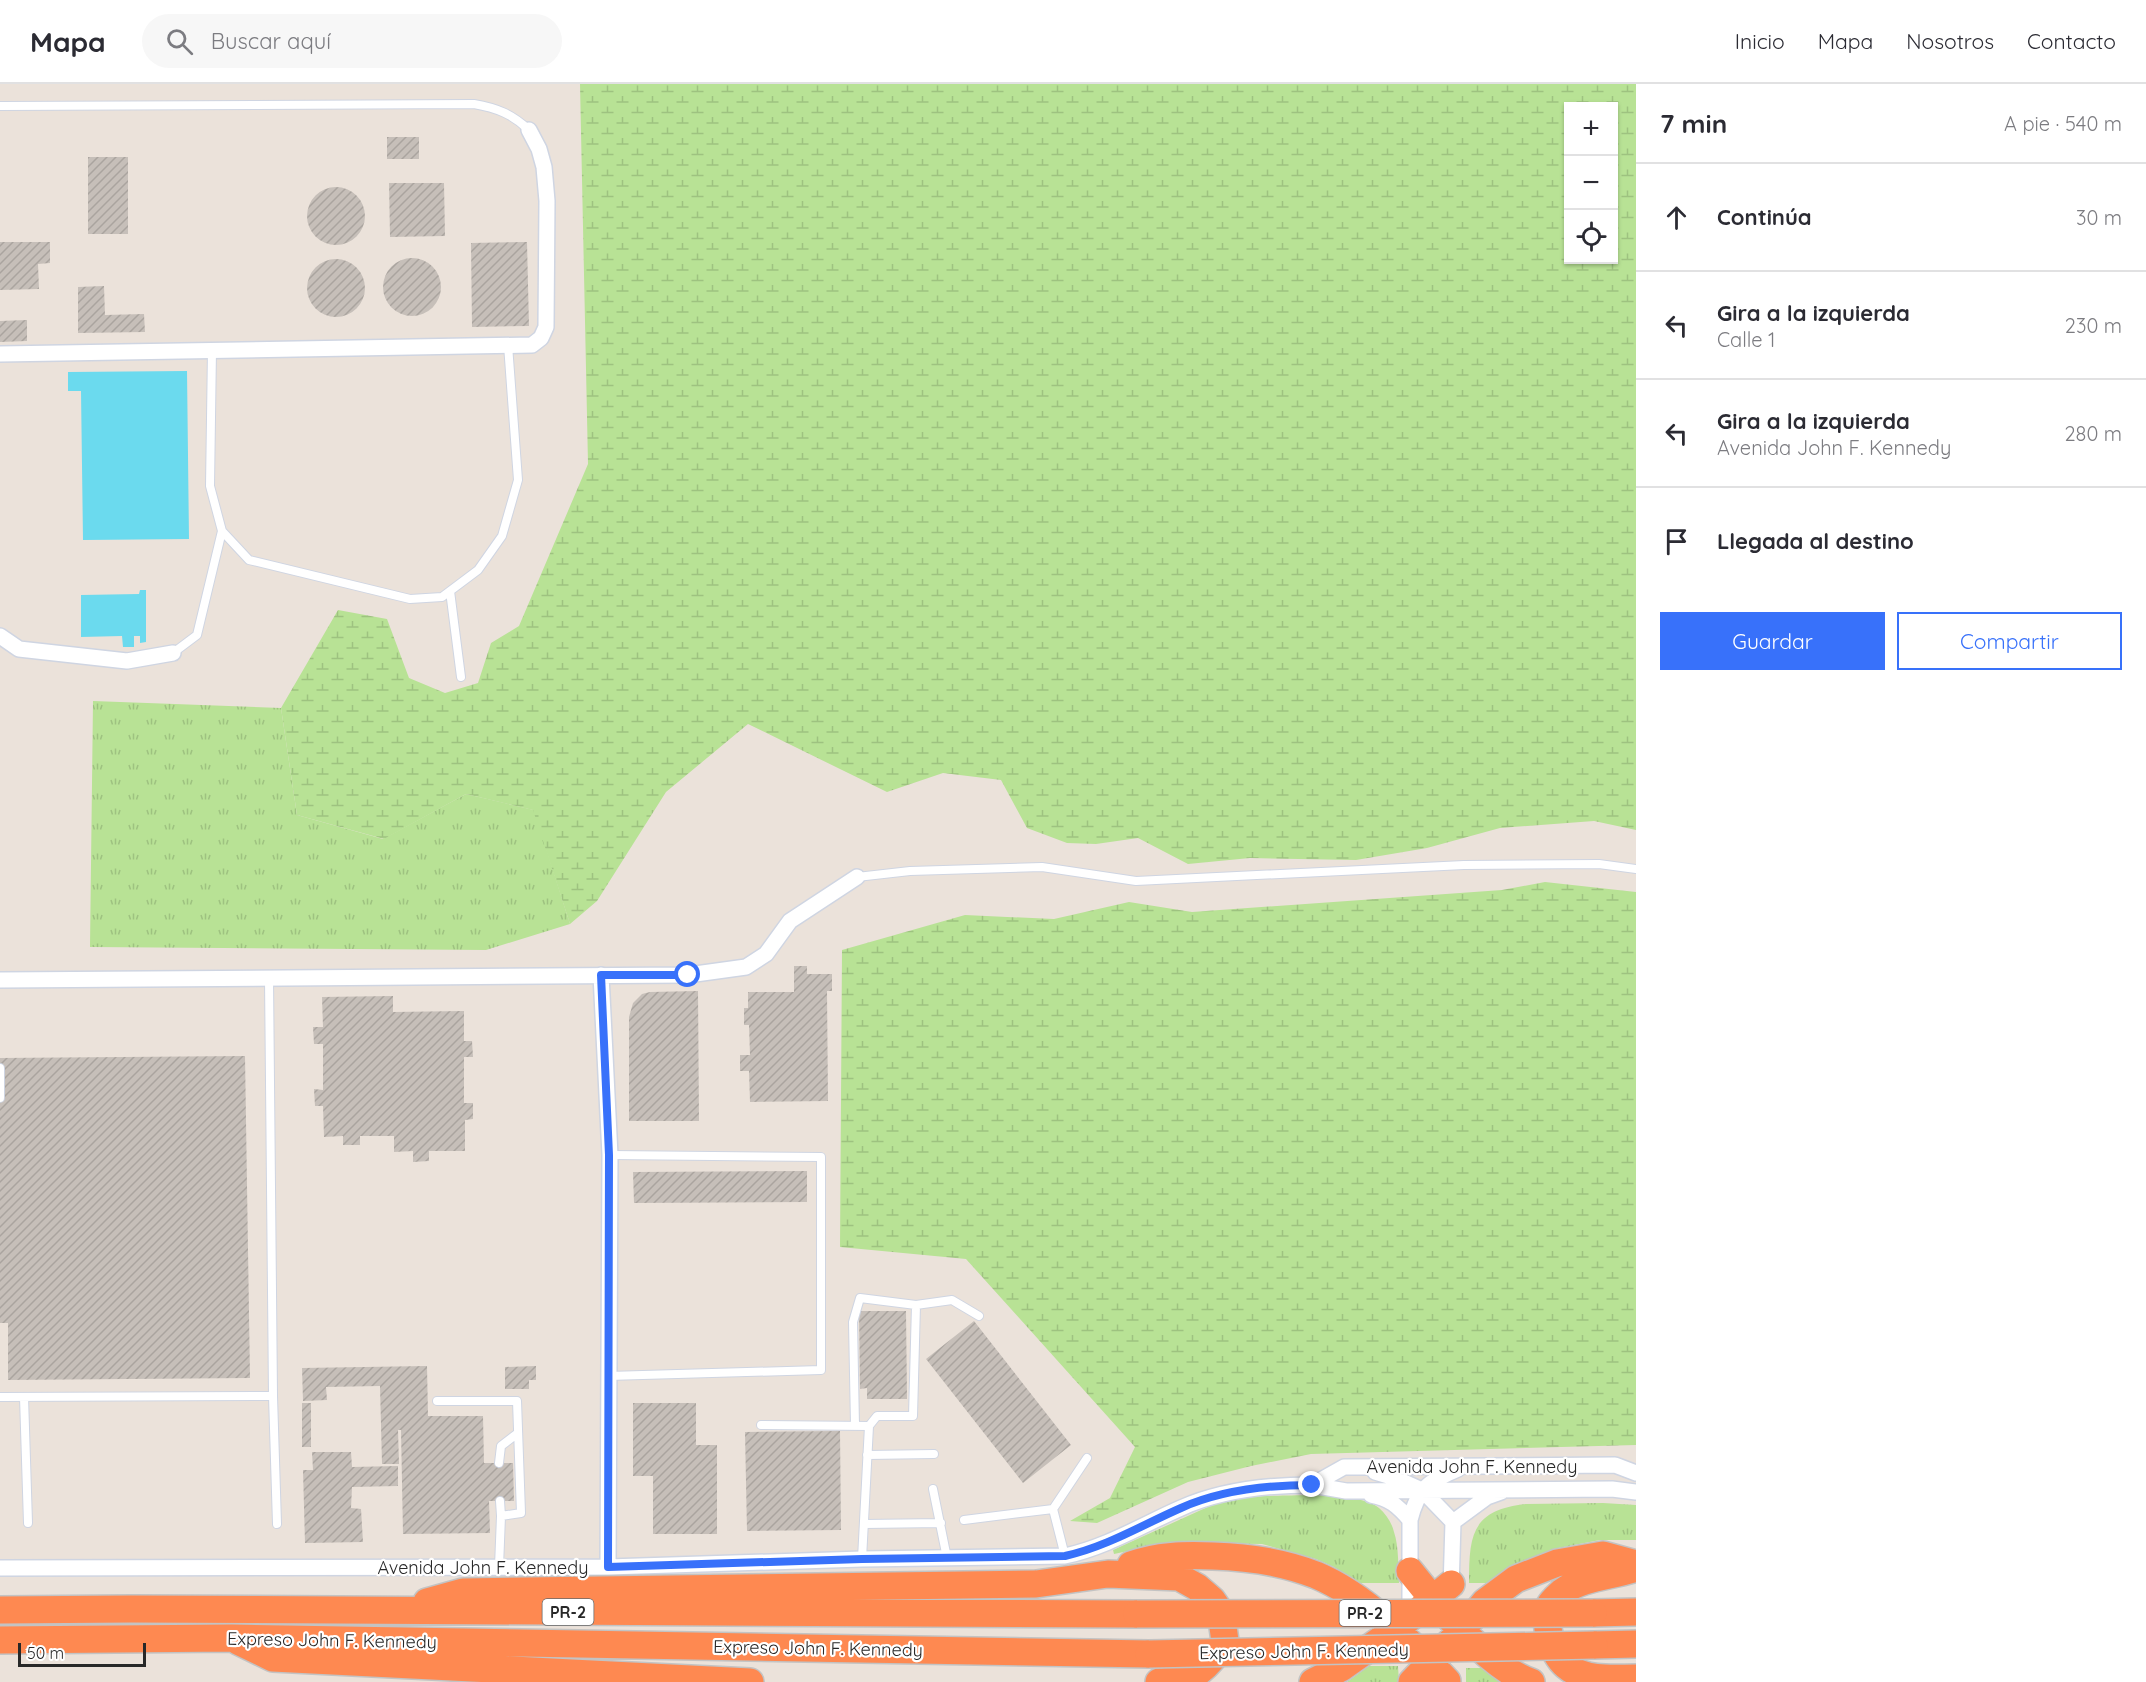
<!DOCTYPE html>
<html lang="es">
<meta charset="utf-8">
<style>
:root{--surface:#fff;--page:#f7f7f7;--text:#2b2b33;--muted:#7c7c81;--line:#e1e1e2;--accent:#3871fa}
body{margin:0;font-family:Quicksand,sans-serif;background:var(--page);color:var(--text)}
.controls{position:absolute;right:18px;top:18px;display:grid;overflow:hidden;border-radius:0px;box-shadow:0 2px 4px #0004}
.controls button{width:54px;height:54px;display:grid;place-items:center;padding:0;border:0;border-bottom:2px solid var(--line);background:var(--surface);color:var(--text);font:30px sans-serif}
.scale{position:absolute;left:18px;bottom:15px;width:128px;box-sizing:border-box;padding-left:6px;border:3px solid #282828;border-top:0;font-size:16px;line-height:21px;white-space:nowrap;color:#282828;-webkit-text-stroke:4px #fff;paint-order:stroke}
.stop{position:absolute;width:18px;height:18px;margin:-14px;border:4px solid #3871fa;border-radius:50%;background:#fff}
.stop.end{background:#3871fa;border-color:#fff;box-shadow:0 2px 6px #0008}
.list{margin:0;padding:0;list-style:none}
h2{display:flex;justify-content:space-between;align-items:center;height:78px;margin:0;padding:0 24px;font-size:26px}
h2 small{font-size:20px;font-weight:400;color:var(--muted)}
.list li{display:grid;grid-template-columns:39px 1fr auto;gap:18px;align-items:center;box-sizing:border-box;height:108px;padding:0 24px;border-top:2px solid var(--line)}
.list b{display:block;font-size:22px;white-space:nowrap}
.list p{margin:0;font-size:20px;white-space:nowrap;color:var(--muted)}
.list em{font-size:20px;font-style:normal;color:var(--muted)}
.actions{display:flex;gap:12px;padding:18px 24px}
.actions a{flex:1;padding:14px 0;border:2px solid var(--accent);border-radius:0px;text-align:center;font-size:21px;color:var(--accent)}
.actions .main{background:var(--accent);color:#fff}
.icon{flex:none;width:33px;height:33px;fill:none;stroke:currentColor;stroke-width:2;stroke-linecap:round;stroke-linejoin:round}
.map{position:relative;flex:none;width:1636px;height:1598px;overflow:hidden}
header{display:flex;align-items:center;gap:36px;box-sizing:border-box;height:84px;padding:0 30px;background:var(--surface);border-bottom:2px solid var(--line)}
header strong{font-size:28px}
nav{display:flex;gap:33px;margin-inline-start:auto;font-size:21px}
.search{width:420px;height:54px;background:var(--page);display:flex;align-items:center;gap:15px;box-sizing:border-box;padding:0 21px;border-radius:33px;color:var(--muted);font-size:22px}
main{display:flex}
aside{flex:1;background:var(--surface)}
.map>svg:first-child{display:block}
.grass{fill:url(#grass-tufts)}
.wetland{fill:url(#wetland-marsh);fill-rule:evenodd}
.water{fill:#6bdaee}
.building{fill:url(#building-hatch)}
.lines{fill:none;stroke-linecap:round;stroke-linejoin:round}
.service-casing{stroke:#cfd5e2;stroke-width:10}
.minor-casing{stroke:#cfd5e2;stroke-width:18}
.motorway-casing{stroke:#c3c3c3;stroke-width:30}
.service{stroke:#fff;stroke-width:8}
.minor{stroke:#fff;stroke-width:15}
.motorway{stroke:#fe8951;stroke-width:27}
.motorway-bridge-casing{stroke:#c3c3c3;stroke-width:30;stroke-linecap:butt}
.motorway-bridge{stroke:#fe8951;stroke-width:27}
.route{stroke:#3871fa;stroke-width:8}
.labels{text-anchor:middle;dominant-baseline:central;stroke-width:4.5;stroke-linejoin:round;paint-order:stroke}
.shield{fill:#fff;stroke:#686868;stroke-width:1.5}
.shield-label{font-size:16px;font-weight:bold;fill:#282828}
.street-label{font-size:18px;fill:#282828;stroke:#fff}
</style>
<header>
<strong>Mapa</strong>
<div class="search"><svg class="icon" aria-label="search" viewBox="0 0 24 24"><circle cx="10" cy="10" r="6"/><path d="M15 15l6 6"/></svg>Buscar aquí</div>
<nav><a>Inicio</a><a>Mapa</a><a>Nosotros</a><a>Contacto</a></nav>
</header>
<main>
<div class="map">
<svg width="1636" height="1598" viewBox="0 0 1636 1598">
<defs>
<pattern id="grass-tufts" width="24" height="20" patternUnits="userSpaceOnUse" patternTransform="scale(1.5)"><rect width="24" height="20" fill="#b8e295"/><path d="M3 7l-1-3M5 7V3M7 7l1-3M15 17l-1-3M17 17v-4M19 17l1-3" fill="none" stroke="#9ec280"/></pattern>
<pattern id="wetland-marsh" width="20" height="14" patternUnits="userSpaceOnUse" patternTransform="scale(1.5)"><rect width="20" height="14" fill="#b8e295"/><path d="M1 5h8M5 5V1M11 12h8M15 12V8" fill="none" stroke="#9ec280"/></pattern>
<pattern id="building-hatch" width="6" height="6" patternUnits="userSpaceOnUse" patternTransform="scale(1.5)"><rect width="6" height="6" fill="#c6bfb9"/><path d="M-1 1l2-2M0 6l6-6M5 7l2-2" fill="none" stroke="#aaa49f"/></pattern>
</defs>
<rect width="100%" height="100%" fill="#ebe2da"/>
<!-- grass -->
<path class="grass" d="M93,617L281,624L297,731L383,755L466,710L534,726L570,840L486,866L90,863Z
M1264,1412C1292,1412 1358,1407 1379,1424C1386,1430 1392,1439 1394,1448C1399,1463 1398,1483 1399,1499H1359L1334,1483L1316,1475L1262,1460L1185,1459L1142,1464L1114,1470L1113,1466L1212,1421L1232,1415Z
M1603,1419L1636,1421V1456H1600L1553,1465L1508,1486L1491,1499H1469C1469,1450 1472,1426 1526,1420Z
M1369,1582H1398L1399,1598H1347Z
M1466,1584H1487L1509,1598H1466Z"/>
<!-- wetland -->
<path class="wetland" d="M580,0H1636V746L1594,737L1500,744L1427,764L1356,776L1250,774L1188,780L1138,754L1096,760L1067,759L1027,744L1001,696L943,689L887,708L748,640L666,708L597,817L570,840L533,726L466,710L384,755L297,731L281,624L338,526L387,535L409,594L445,609L478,599L491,559L519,542L588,380ZM1568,22H1614V176H1568Z
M1545,798L1636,808V1361L1311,1370L1251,1382L1188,1398L1097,1439L1070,1437L1110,1414L1135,1363L966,1175L840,1163L842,866L965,831L1054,835L1129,818L1192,828L1502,806Z"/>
<!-- water -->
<path class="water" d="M187,287L189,455L83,456L81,307H68V288Z
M140,506H146V558L140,559V552H134V563H123L122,552L81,553V511L139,510Z"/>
<!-- building -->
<path class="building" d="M387,53H419V75H387Z
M88,73H128V150H88Z
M389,99H444L445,152L390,153Z
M307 132a29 29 0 1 1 58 0a29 29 0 1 1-58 0Z
M0,158H50V179L38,180L39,205L0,206Z
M527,158L529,242L472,243L471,159Z
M383 203a29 29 0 1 1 58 0a29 29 0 1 1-58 0Z
M307 204a29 29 0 1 1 58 0a29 29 0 1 1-58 0Z
M104,202L105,231L144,230L145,248L78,249V203Z
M27,236V257L0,258V237Z
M794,882H807V890H832V907H827L828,1017L750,1018L749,987H740V971H750L749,941H744V924H748V908H794Z
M698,907L699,1037H629V933L633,919L642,910L650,908Z
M393,912V928L464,927V957H472L473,973H464V1019H473V1035L465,1036V1067H429V1077L413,1078V1067L394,1068V1052H360V1061H343V1052L324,1053L323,1022H315L314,1005L323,1006V960H314L313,943H323L322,913Z
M245,972L250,1294L8,1296V1239H0V974Z
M807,1087V1118L634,1119L633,1088Z
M859,1227H906L907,1315H867V1304L860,1305Z
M974,1237L1071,1361L1023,1399L926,1275Z
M427,1282L428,1332H483L484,1379H513L514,1417H489L490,1449L403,1450L401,1346H398L399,1380H382L380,1302L326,1303L327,1316L303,1317L302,1284Z
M536,1282V1296H529V1305H505V1283Z
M302,1319H311V1363H302Z
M633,1319H696V1361H717V1450H653V1392H633Z
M840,1347L841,1446L747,1447L745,1348Z
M312,1368H351L352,1383L398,1382V1402L352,1403L351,1424L361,1425L363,1458L305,1459L303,1386H313Z"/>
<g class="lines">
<defs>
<path id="service" d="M0,22L474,20C497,24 512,30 529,46
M212,266L210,402L222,447L249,476L410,515L442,513L478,486L502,452L518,396L508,261
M450,507L461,593
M173,569L197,551L222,447
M857,793L910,787L1042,783L1136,797L1464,781L1599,780L1636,785
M269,894L273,1312
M0,984V1014
M916,1221L952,1216L979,1232
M608,1292L821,1286V1073L610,1071
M0,1313L273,1312L277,1440
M24,1313L28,1439
M437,1317H517L521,1429L501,1432L499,1483
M761,1341L869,1342
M855,1342L853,1238L860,1214L916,1221L913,1332H877L869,1342L862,1475
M867,1371L934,1370
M499,1379L501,1362L518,1349
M933,1405L947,1474
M500,1417L501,1432
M1053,1425L1087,1374
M964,1436L1053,1425L1065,1472
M864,1440L941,1439"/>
<path id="minor" d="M0,270L532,261L541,254L546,243L547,117L544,83L539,65L529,46
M0,552L19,565L127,577L173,569
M601,891L610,1071L608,1483
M0,896L688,891L746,883L766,870L790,837L857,793
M1375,1388L1395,1394L1422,1406L1453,1438L1451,1505
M1636,1389L1615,1381L1344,1383L1312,1401L1346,1407L1612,1405L1636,1408
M1371,1411C1389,1414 1398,1422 1410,1436
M1453,1438L1487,1413L1501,1408
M0,1484L608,1483L862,1475L1065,1472C1107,1463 1142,1441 1181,1424C1221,1406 1268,1401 1312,1401
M1410,1535V1436C1418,1404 1429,1397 1458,1385"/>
<path id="motorway" d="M1131,1481C1158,1471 1185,1471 1213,1472C1247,1473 1283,1478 1316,1491C1366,1512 1410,1558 1447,1597
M1636,1484C1613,1492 1582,1493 1562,1508C1559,1511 1552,1517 1550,1521C1542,1539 1553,1573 1569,1584C1589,1597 1613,1594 1636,1594
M1410,1487C1436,1520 1491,1585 1531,1598
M427,1518L463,1508L1036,1500L1108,1490L1179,1493L1197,1503L1212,1516L1221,1529L1225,1557C1206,1586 1194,1597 1159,1598
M0,1526L131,1525L1137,1530
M1593,1529L1636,1528
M0,1556L232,1554L1149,1570
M238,1557L273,1574L750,1598
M1594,1561L1636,1560
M1313,1598L1341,1584L1396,1545L1451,1500
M1412,1598L1462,1546L1485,1518L1516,1495L1557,1479L1603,1471L1636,1480"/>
</defs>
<!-- service casing -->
<use href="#service" class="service-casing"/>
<!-- minor casing -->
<use href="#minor" class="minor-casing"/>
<!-- motorway casing -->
<use href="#motorway" class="motorway-casing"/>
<!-- service -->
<use href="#service" class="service"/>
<!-- minor -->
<use href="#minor" class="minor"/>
<!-- motorway -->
<use href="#motorway" class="motorway"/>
<defs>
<path id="motorway-bridge" d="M1137,1530L1593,1529
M1149,1570L1594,1561"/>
</defs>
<!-- motorway-bridge casing -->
<use href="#motorway-bridge" class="motorway-bridge-casing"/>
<!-- motorway-bridge -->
<use href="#motorway-bridge" class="motorway-bridge"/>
</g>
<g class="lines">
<!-- route -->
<path class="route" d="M688,891H601L609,1071L608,1483L862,1475L1065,1472C1106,1463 1142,1441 1181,1424C1221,1406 1268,1401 1312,1401"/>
</g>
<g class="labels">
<!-- shield labels -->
<g class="shield">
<rect x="542.5" y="1515" width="51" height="26" rx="4.5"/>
<rect x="1339.5" y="1516" width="51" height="26" rx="4.5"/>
</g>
<g class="shield-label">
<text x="568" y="1528">PR-2</text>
<text x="1365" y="1529">PR-2</text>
</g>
<!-- street labels -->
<g class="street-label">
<text x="1472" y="1382">Avenida John F. Kennedy</text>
<text x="483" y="1483">Avenida John F. Kennedy</text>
<text transform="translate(332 1556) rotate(1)">Expreso John F. Kennedy</text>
<text transform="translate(818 1564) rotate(1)">Expreso John F. Kennedy</text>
<text transform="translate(1304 1567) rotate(-1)">Expreso John F. Kennedy</text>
</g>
</g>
</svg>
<div class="controls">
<button>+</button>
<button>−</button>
<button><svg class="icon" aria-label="locate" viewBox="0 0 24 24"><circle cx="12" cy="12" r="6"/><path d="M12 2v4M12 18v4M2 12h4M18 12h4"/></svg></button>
</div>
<div class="scale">50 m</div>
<div class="stop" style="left:688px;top:891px"></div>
<div class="stop end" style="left:1312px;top:1401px"></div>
</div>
<aside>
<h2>7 min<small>A pie · 540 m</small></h2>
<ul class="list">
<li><svg class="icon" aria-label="ahead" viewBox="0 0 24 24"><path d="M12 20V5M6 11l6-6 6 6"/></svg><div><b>Continúa</b></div><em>30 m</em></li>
<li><svg class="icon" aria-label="left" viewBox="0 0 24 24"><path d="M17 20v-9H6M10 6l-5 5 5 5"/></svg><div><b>Gira a la izquierda</b><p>Calle 1</p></div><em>230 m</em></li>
<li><svg class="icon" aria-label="left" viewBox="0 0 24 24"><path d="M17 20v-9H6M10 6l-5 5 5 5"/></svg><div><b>Gira a la izquierda</b><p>Avenida John F. Kennedy</p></div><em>280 m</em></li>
<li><svg class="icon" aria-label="arrive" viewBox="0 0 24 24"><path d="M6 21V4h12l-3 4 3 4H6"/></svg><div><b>Llegada al destino</b></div></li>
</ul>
<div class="actions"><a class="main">Guardar</a><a>Compartir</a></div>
</aside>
</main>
